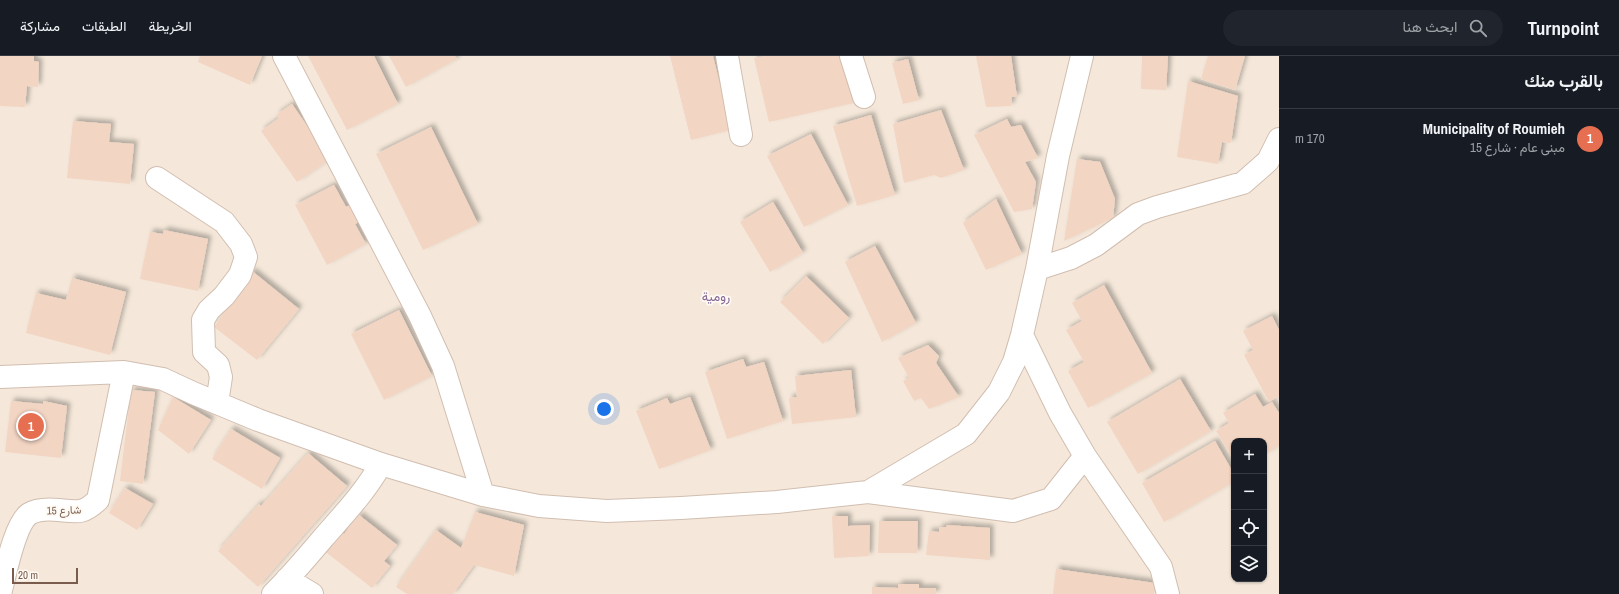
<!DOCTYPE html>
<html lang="ar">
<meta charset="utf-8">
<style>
:root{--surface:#171b24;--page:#20242c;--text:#f1f3f6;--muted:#9ea1a6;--line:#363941;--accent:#e76f51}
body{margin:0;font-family:"Archivo Narrow",Vazirmatn,sans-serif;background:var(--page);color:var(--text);direction:rtl}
.controls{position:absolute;right:12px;bottom:12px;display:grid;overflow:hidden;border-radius:8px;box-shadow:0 1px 3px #0004}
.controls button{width:36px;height:36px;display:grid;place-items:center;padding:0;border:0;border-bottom:1px solid var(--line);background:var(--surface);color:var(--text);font:20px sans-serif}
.scale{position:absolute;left:12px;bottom:10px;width:66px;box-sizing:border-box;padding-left:4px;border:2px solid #7a5c4d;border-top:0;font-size:11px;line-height:14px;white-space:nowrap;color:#7a5c4d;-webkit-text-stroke:3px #fffaf3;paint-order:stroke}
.you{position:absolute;left:604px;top:353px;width:14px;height:14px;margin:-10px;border:3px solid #fff;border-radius:50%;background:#1a73e8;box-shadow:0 0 0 6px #1a73e833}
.badge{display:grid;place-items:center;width:26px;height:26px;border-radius:50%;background:var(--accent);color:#fff;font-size:13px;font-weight:700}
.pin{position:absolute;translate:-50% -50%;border:2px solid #fff;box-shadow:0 1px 4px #0006}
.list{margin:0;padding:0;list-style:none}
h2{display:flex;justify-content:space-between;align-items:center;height:52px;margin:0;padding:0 16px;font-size:17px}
h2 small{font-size:13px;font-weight:400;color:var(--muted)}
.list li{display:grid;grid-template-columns:26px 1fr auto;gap:12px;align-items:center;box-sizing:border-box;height:60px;padding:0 16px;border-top:1px solid var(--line)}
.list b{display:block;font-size:15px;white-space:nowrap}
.list p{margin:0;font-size:13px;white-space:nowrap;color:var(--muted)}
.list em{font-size:13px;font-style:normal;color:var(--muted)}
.icon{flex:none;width:22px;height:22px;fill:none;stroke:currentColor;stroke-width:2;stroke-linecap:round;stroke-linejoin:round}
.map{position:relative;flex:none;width:1279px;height:538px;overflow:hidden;direction:ltr}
header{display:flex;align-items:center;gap:24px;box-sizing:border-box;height:56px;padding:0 20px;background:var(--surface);border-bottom:1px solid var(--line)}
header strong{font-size:19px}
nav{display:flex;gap:22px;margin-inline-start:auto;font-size:14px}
.search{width:280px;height:36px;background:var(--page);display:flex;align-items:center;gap:10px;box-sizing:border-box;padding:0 14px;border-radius:22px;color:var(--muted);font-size:15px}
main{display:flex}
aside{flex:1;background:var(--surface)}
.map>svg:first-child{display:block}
.residential{fill:#f5e8da;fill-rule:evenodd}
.building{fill:#f3d5c3;filter:url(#shadow)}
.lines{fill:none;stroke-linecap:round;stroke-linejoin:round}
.minor-casing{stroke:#d1beb0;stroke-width:24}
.minor{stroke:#fff;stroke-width:22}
.labels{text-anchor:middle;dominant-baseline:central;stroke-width:3.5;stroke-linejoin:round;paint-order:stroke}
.street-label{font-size:11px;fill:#7a5c4d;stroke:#fffaf3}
.quarter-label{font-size:13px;fill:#846695;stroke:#fffaf3}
</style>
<header>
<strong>Turnpoint</strong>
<div class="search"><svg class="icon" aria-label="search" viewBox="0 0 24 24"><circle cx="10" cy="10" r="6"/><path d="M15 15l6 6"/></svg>ابحث هنا</div>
<nav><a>الخريطة</a><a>الطبقات</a><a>مشاركة</a></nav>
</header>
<main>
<aside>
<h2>بالقرب منك<small></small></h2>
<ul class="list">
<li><span class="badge">1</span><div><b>Municipality of Roumieh</b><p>مبنى عام · شارع 15</p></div><em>170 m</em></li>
</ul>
</aside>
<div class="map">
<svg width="1279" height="538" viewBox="0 0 1279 538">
<defs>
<filter id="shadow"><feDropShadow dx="3.5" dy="-3.5" stdDeviation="2" flood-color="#0004"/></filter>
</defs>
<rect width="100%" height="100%" fill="#fdf6ec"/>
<!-- residential -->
<path class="residential" d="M0,0H1279V538H0ZM1234,385H1264V523H1234Z"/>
<!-- building -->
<path class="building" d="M0,0H34V5L39,6L38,31L27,30L25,51L0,50Z
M200,0H262L250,29L198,6Z
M308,0H374L398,48L347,74Z
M389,0H455L457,3L406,31Z
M670,0H713L731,74L691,84Z
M764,0H844L854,47L769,66L754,2Z
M976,0H1011L1017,41H1012L1011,50L986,51Z
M1142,0H1168L1166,34L1141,33Z
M1208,0H1245L1235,34L1201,23Z
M908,3L919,44L903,48L892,7Z
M1188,25L1238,40L1231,87L1222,86L1218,108L1177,101Z
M292,48L330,103L297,126L261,75L279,62L276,59Z
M941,54L964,114L941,122L934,119L904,127L893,68Z
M871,59L895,139L857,150L833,70Z
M1007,63L1011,71L1021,69L1038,102L1025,106L1036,126L1032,153L1014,156L974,79Z
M73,65L111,68L109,86L134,88L130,128L67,122Z
M431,71L478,168L423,194L376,98Z
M811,78L848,149L804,171L767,100Z
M1077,103L1100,106L1115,143L1113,162L1064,185Z
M334,129L346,151L350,149L359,166L355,168L366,188L327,209L295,149Z
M996,143L1022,198L986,214L963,167Z
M773,146L803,197L770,216L740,166Z
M164,174L208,183L198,235L140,223L150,176L163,178Z
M875,190L916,267L882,286L845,206Z
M252,215L299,253L257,304L214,271Z
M806,220L849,262L823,288L780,246Z
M72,222L126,236L110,299L26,277L36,237L66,244Z
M1104,229L1152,317L1088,352L1068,315L1084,306L1066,274L1082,265L1072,247Z
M399,254L432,320L384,344L351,278Z
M1272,260L1279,274V340L1269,346L1244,299L1253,294L1243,275Z
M928,289L939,300L936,307L959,341L929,353L921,342L914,345L903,325L909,322L898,302Z
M743,303L746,311L764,306L783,365L727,383L705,316Z
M851,314L856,361L792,368L789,342L797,341L795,320Z
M1180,323L1211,375L1138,418L1107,366Z
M131,334L155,336L143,428L120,425Z
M1255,338L1263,351L1272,346L1279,357V390L1264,399V385H1234V400L1232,401L1216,375L1229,367L1223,357Z
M173,341L211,364L189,398L158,374Z
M690,341L711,394L659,413L636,355L667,342L670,348Z
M11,345L43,348V345L67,350L61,402L5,396Z
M231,373L280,402L262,433L212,403Z
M1215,385L1234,418V426L1164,466L1142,427Z
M308,397L347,430L258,531L218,495L259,448L261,450Z
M125,432L153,448L137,474L109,457Z
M475,456L524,469L514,520L474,509L453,538H407L396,531L436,474L461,492Z
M359,459L397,489L384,505L390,510L372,532L323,494L339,474L344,478Z
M832,460H848V470L870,469L869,500L834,502Z
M879,465H918L917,497H878Z
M947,469L990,472V504L926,499L929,475L939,476V471H946Z
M1056,513L1155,527L1154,538H1053Z
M898,528H919V532H936V538H872V531L898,532Z"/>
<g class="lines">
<defs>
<path id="minor" d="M284,0L420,260L443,310L483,439L539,450L607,455L681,452L777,446L868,436L966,378L999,336L1014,306L1022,279L1037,213L1058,100L1082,0
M727,0L741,79
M851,0L864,41
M157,122L224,166L241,188L246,201L240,219L224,240L209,254L203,264L204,296L218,309L221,321L217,347
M1037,213L1071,202L1096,189L1138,158L1157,151L1243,127L1268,105L1279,83
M0,321L124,316L163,323L193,337L258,364L381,408L483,439
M1085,400L1161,511L1168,538
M868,436L1013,455L1051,443L1085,400L1060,357L1022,279
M287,523L312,538
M0,538C5,520 14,469 29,458C37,453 50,453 59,454C78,456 83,458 98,444L124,316
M273,538C291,520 308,500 324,481C345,457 365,436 381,408"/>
</defs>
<!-- minor casing -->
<use href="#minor" class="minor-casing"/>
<!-- minor -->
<use href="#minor" class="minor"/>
</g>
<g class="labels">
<!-- street labels -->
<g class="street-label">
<text transform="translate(64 454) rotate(-2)">شارع 15</text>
</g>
<!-- quarter labels -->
<g class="quarter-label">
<text x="716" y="240">رومية</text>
</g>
</g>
</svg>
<div class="controls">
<button>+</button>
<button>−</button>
<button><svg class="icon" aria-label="locate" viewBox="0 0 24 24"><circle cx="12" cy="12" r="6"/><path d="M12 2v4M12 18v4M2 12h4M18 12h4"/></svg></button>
<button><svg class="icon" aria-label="layers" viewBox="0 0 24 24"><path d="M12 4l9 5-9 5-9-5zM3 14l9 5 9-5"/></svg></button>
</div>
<div class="scale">20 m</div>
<div class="you"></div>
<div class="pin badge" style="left:31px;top:370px">1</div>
</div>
</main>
